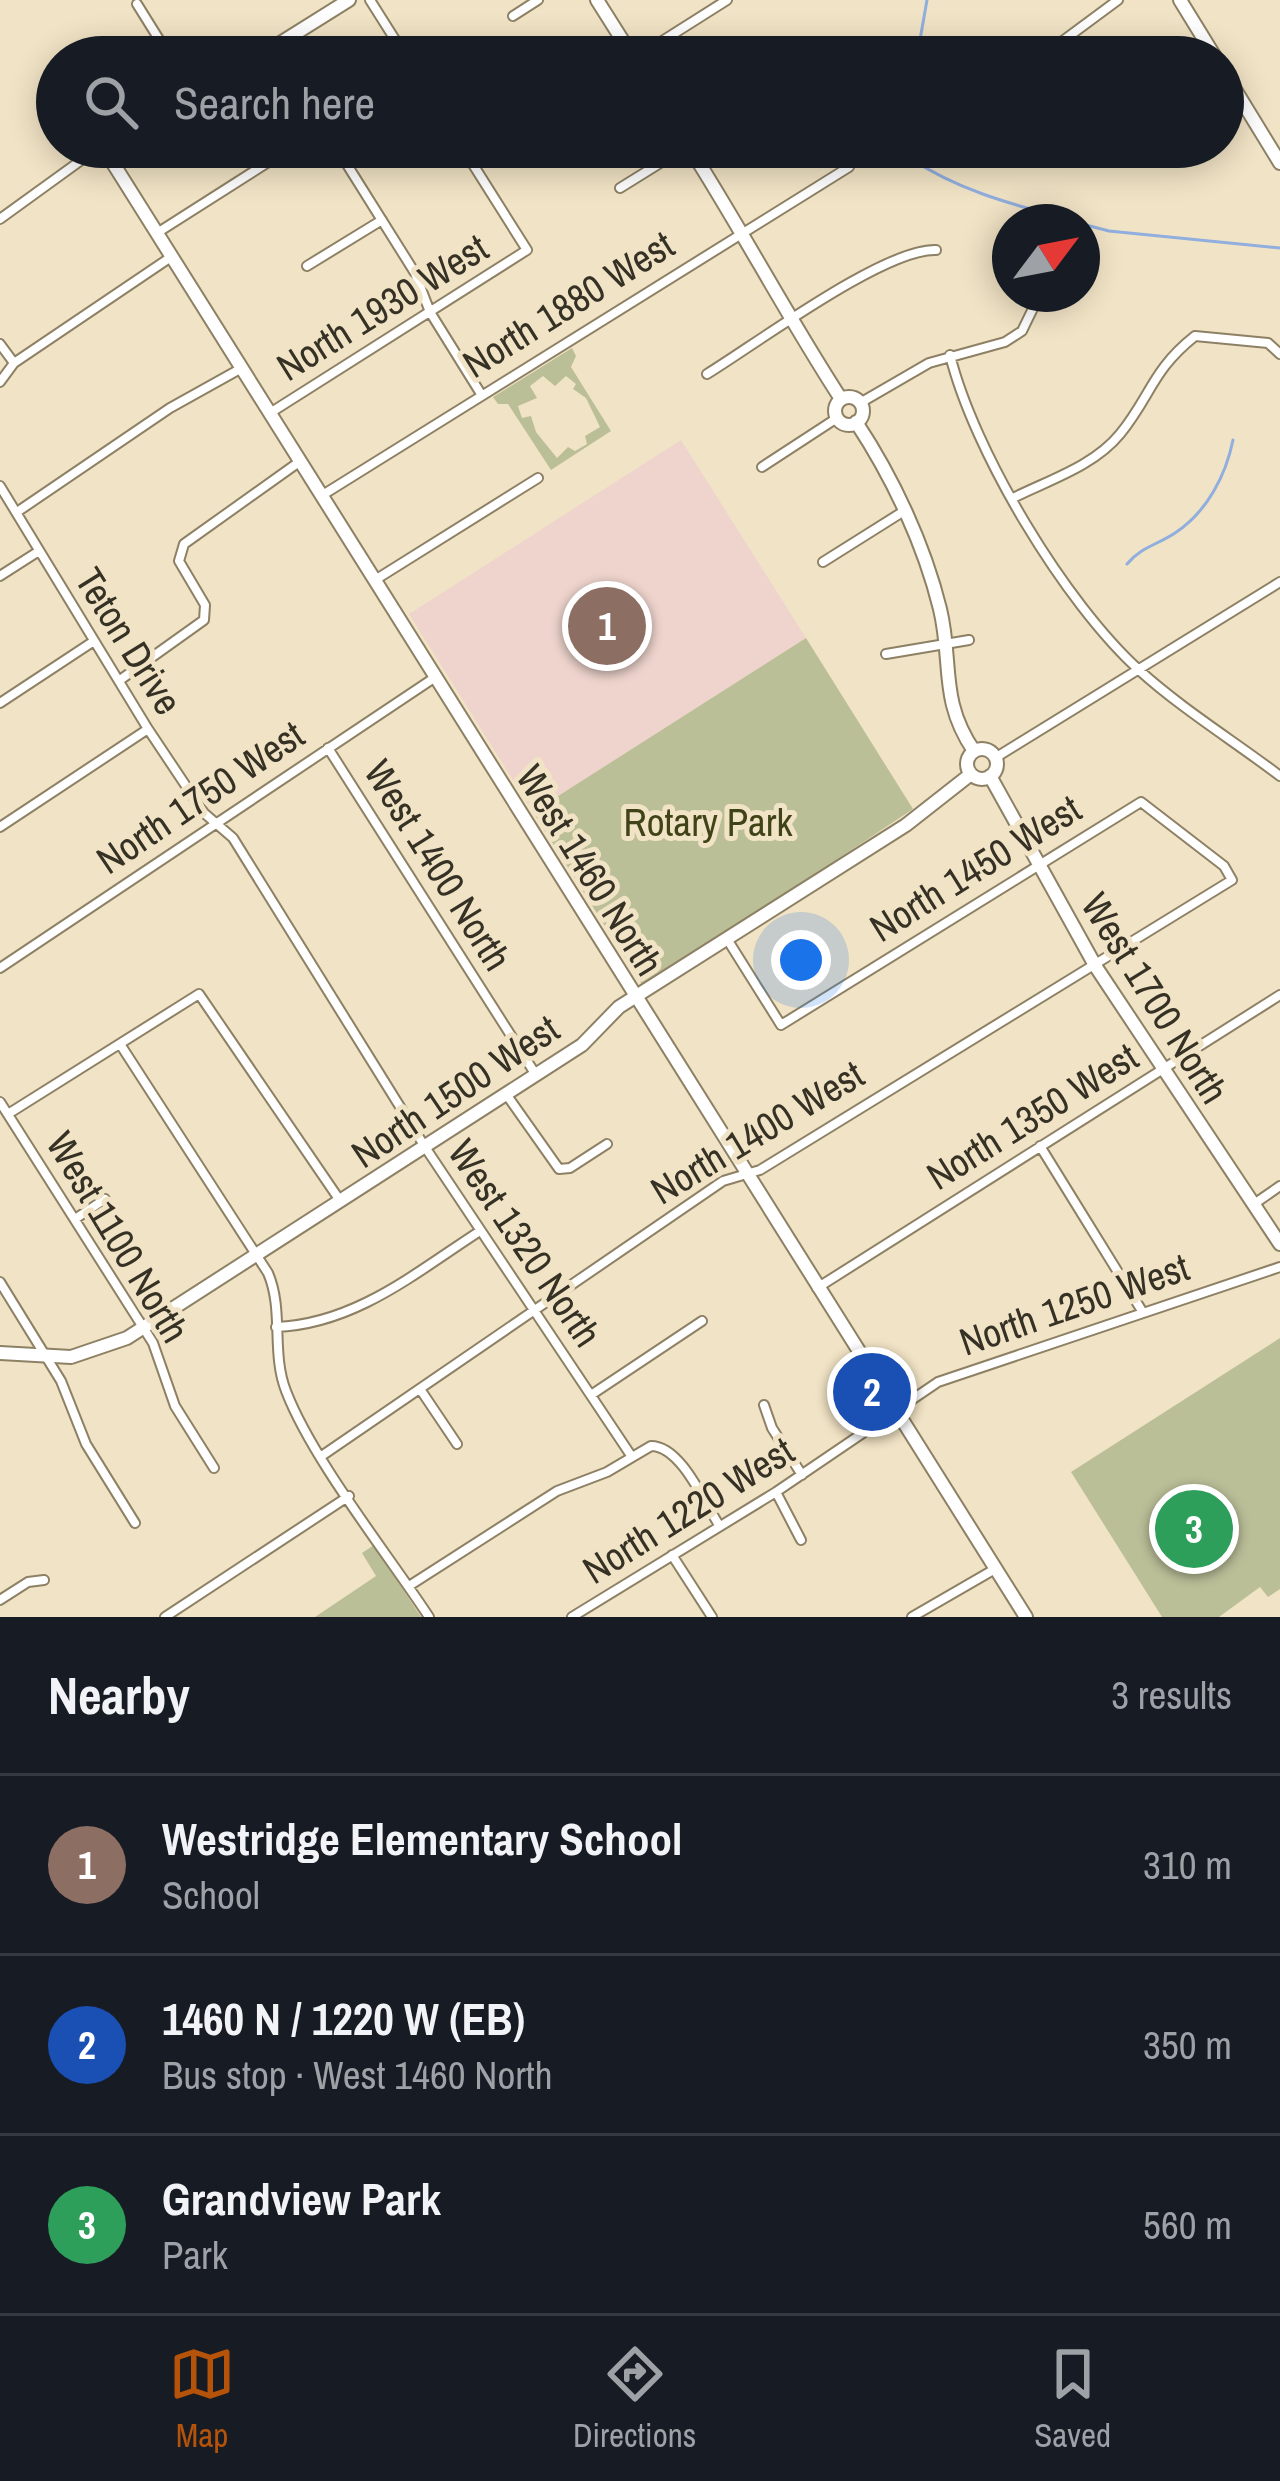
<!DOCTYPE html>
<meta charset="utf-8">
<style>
:root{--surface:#171b24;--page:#242831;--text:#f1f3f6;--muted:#9ea1a6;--line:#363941;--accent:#b45309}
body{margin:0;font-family:"Archivo Narrow",sans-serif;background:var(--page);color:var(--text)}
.compass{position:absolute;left:992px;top:204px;width:108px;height:108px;border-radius:50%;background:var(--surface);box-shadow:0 6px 30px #0003;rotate:58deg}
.you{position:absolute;left:801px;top:960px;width:42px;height:42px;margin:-30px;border:9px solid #fff;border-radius:50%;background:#1a73e8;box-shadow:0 0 0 18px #1a73e833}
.badge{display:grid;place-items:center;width:78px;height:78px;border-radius:50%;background:var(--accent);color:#fff;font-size:39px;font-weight:700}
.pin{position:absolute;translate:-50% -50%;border:6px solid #fff;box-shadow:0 3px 12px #0006}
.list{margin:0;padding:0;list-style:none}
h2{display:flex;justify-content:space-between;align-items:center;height:156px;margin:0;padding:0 48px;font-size:51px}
h2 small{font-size:39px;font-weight:400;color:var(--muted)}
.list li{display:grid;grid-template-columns:78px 1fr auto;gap:36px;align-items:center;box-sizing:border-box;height:180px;padding:0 48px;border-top:3px solid var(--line)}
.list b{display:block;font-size:45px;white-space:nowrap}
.list p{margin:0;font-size:39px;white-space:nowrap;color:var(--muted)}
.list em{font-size:39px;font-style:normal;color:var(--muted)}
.icon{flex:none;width:66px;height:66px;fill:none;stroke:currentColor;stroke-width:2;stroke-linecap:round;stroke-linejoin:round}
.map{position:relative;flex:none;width:1280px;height:1617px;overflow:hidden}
.search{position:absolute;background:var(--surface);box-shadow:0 6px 30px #0003;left:36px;right:36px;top:36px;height:132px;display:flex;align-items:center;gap:30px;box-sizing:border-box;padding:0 42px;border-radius:66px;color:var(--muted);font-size:45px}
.sheet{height:696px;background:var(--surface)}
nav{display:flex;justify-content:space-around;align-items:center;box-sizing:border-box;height:168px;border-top:3px solid var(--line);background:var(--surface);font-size:33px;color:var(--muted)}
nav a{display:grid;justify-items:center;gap:6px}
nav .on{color:var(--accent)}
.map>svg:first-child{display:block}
.education{fill:#eed4cd}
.green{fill:#bbbf98;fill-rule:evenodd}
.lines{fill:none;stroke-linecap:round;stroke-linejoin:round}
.stream{stroke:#90aede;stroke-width:3}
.street-casing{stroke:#8d8064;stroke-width:12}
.secondary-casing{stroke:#8d8064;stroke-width:16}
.street{stroke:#fff;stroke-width:8}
.secondary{stroke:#fff;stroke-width:12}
.labels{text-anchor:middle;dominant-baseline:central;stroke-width:10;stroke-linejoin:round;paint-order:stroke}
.street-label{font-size:39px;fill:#363125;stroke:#f1e3c5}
.park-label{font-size:39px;fill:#404317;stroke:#f1e3c5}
</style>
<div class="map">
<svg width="1280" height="1617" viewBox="0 0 1280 1617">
<rect width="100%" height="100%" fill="#f1e3c5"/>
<!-- education -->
<path class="education" d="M681,440L806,638L533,812L409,614Z"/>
<!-- green -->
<path class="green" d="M572,348L576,356L571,367L611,431L551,470L508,404H498L493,397ZM543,376L555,386L566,376L576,384L573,389L586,398L600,427L585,436L587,444L575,451L568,447L557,458L536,432L531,416L522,418L518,406L537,398L530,386Z
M806,638L913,809L644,988L533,812Z
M1280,1338V1589L1268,1597L1260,1587L1219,1617H1162L1071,1472Z
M374,1545L421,1617H315L376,1576L362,1553Z"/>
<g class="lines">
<!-- stream -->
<path class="stream" d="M917,57L927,0
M910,147V158C960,192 1019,206 1077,222
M1082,224L1109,231L1280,248
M1127,564C1141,547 1157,545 1175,533C1207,512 1226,475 1233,440"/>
<defs>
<path id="street" d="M370,0L406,57
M137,4L170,57
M513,16L538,0
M637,57L727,0
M1041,57L1118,0
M336,147L415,273L430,312L481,394
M982,147H1008
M620,188L686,147
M0,219L87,156L106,152
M157,233L292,147
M307,266L382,220
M0,344L14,363
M950,355C974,452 1065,603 1139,670C1182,709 1234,741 1280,776
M707,374C756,344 885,248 936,250
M0,382L14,363L171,257
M860,403L929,363L1005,342L1022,331L1040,294
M270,413L527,250L462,147
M762,467L837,418
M0,486L148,729L204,813L233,838L425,1147L630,1454
M321,496L849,167
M1013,498C1049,480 1094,466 1120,434C1151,396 1152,370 1195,336L1268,343L1280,354
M17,512L170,408L240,369
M823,562L904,511
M0,576L39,551
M375,580L538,478
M886,654L969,640
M120,680L204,620L205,605L179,561L184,544L299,462
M0,703L94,641
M328,748L536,1075
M995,758L1280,582
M0,827L148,729
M0,968L434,678
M120,1044L268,1273C284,1310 271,1353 286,1391C312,1459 387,1553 429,1617
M506,1094L559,1169L570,1168L607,1144
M0,1102L153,1343L175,1406L214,1468
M8,1114L199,994L341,1202
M1040,1146L1142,1311
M1254,1204L1280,1186
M75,1219L105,1199
M0,1282L61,1381L86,1444L135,1523
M817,1288L1280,995
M276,1327C355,1324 415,1273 480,1231
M420,1389L457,1444
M591,1395L702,1321
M764,1405L772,1428L802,1475
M323,1455L723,1181L760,1170L1232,880L1224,866L1141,802L781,1025L727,939
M776,1492L801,1540
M672,1555L712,1617
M409,1586L557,1491L607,1472L651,1446C681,1446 704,1502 719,1525
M0,1600L28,1582L44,1580
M165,1617L349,1496
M572,1617L776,1492L938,1382L1280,1267
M912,1617L995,1569"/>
<path id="secondary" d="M597,0L633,57
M1180,0L1215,57
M258,57L349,0
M1223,70L1280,163
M115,147L106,152L1026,1617
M689,147C742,230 787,316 841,399
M835 411a14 14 0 1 1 28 0a14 14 0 1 1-28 0Z
M856,422C893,478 924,544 940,609C953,662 939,700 974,751
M967 764a15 15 0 1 1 30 0a15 15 0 1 1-30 0Z
M990,776L1096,967L1280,1244
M0,1353L71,1357L127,1338L582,1045L619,1007L906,825L971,774"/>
</defs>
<!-- street casing -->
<use href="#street" class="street-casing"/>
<!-- secondary casing -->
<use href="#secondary" class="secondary-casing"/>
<!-- street -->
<use href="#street" class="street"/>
<!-- secondary -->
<use href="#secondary" class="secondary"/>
</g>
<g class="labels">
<!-- street labels -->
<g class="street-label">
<text transform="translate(568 304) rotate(-32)">North 1880 West</text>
<text transform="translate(382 307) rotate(-32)">North 1930 West</text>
<text transform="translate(129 641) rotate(58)">Teton Drive</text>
<text transform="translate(200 797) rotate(-34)">North 1750 West</text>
<text transform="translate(438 865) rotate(58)">West 1400 North</text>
<text transform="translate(975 868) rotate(-32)">North 1450 West</text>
<text transform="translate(590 870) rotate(58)">West 1460 North</text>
<text transform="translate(1155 998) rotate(58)">West 1700 North</text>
<text transform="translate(455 1091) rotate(-34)">North 1500 West</text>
<text transform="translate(1032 1116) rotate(-32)">North 1350 West</text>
<text transform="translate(757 1132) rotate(-31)">North 1400 West</text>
<text transform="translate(118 1237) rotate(59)">West 1100 North</text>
<text transform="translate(525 1243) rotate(56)">West 1320 North</text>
<text transform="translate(1074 1304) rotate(-19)">North 1250 West</text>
<text transform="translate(688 1510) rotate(-32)">North 1220 West</text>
</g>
<!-- park labels -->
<g class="park-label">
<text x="708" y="822">Rotary Park</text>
</g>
</g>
</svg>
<svg class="compass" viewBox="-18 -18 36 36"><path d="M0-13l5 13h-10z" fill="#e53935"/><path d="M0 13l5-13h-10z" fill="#9ea1a6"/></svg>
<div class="you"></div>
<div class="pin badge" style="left:607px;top:626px;background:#8d6e63">1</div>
<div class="pin badge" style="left:872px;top:1392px;background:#1a4fb4">2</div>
<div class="pin badge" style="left:1194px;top:1529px;background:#2e9e5b">3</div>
<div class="search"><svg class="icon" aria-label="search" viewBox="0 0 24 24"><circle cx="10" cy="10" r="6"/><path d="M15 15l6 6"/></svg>Search here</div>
</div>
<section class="sheet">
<h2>Nearby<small>3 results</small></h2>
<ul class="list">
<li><span class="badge" style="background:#8d6e63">1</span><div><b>Westridge Elementary School</b><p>School</p></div><em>310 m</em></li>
<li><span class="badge" style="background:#1a4fb4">2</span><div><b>1460 N / 1220 W (EB)</b><p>Bus stop · West 1460 North</p></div><em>350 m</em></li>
<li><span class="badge" style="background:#2e9e5b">3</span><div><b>Grandview Park</b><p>Park</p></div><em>560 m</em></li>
</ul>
</section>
<nav>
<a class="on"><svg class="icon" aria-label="map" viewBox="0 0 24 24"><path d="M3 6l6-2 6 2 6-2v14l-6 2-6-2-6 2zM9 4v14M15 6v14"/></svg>Map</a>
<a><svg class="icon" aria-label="directions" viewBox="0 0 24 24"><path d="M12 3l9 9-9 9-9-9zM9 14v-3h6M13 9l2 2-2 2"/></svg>Directions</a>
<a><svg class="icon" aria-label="saved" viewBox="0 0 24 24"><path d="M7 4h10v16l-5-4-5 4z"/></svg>Saved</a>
</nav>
